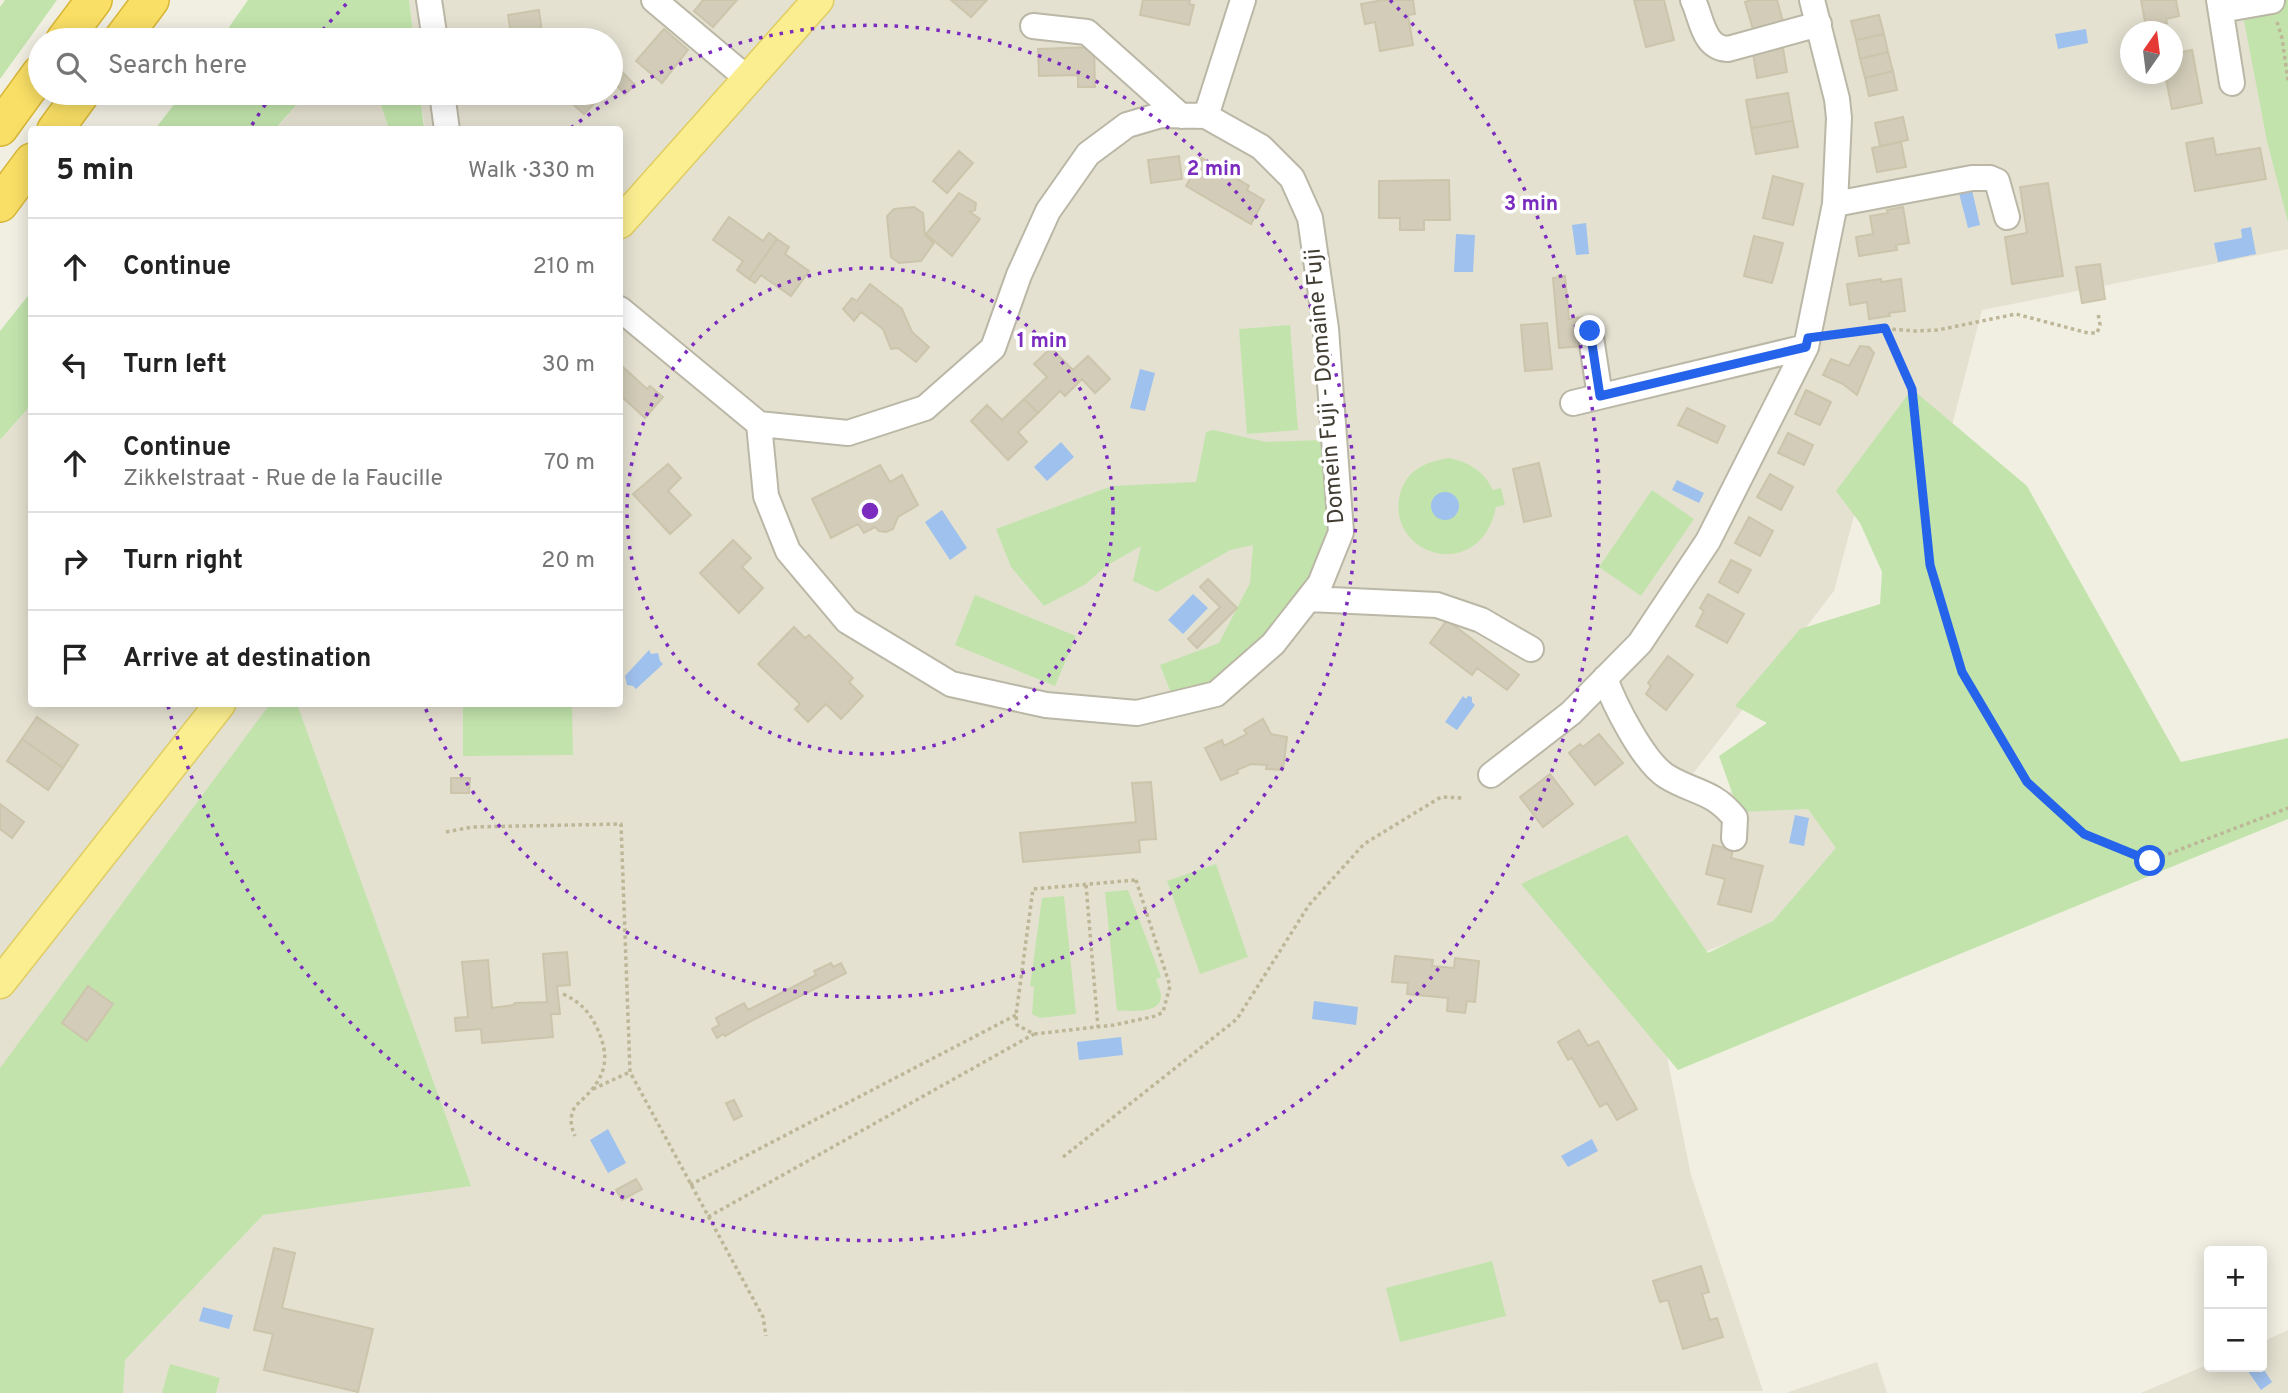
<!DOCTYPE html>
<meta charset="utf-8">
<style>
:root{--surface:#fff;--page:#f6f6f6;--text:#222;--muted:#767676;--line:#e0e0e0}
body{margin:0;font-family:Overpass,sans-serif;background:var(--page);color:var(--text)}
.controls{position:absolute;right:21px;bottom:21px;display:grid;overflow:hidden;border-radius:7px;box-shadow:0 4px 18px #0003}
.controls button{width:63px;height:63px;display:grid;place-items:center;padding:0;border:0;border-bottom:2px solid var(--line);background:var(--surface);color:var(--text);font:35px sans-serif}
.compass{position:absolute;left:2120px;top:21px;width:63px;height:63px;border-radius:50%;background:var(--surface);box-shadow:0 4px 18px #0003;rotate:14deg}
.stop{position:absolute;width:21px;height:21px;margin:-16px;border:5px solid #2563eb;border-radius:50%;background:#fff}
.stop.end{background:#2563eb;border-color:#fff;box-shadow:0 2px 7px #0008}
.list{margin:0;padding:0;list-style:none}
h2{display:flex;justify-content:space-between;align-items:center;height:91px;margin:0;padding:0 28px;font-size:30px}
h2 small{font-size:23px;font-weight:400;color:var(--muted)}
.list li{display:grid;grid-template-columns:46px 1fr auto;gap:21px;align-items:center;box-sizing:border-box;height:98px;padding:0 28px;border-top:2px solid var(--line)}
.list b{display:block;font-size:26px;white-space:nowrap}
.list p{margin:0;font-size:23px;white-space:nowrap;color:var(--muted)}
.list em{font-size:23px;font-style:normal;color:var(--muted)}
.icon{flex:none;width:38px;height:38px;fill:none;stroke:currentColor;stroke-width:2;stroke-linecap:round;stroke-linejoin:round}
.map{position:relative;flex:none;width:2288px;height:1393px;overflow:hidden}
.search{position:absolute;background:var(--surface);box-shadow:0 4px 18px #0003;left:28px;top:28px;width:595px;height:77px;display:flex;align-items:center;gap:18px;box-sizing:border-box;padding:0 24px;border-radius:38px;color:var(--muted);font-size:26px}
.panel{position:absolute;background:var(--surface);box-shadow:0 4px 18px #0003;left:28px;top:126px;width:595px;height:581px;border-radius:7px}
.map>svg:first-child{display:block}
.residential{fill:#e4e1d1;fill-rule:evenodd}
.green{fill:#c2e4ac}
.water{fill:#9fc1ed}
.building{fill:#d2ccb8;stroke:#ccc5ac;stroke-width:2}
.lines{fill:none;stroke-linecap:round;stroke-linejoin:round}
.minor-casing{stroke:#bbb7a6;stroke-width:28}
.major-casing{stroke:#dfcd62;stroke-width:33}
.highway-casing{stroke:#d7b636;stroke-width:38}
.path{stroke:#bdb697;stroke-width:3.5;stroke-dasharray:3.5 3.5;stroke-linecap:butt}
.minor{stroke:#fff;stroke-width:24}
.major{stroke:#fbee91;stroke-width:30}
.highway{stroke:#f9df65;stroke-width:35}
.route{stroke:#2563eb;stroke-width:9}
.ring{fill:none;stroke:#7b2cbf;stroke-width:3.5;stroke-dasharray:3.5 7}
.labels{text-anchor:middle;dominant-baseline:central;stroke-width:7;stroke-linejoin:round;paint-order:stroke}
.street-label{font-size:23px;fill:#423e33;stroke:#fff}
.centre{fill:#7b2cbf;stroke:#fff;stroke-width:3.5}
.ring-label{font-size:21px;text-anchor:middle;font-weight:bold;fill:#7b2cbf;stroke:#fff;stroke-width:7;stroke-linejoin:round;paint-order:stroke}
</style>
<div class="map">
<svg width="2288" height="1393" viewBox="0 0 2288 1393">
<rect width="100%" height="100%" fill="#f1efe2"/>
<!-- residential -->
<path class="residential" d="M409,0H2288V249L1982,310L1949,437L1855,512L1834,591L1692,775L1718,789L1738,794L1991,836L1643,977L1657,1007L1691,1175L1763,1391L0,1393V440L31,405L32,704H620V130L425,129L420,93H611V40H414ZM2130,32H2172V74H2130Z
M307,93H377L389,129L275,130Z
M2288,1330V1393H2141L2209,1364V1367H2262V1342Z
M1877,1362L1887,1393H1786Z"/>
<!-- green -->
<path class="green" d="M5,0H57L0,79V7Z
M248,0H409L414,40H220Z
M2240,0H2288V222L2267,141Z
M183,93H307L275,129H155Z
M377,93H420L424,129H389Z
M31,292V405L0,440V331Z
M1290,325L1298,430L1247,434L1239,329Z
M1912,389L2027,486L2181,762L2288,738V819L1678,1070L1521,884L1627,835L1708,953L1773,921L1836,848L1808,809L1739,812L1719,756L1767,723L1735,706L1800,629L1880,604L1882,572L1860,523L1836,491Z
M1213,430L1266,442L1323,440L1334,533L1311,588L1246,654L1200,689L1171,693L1160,665L1219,643L1250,583L1253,545L1230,550L1157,592L1133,581L1141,546L1106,566L1086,584L1044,606L1011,567L996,529L1112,486L1196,482L1206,432Z
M1449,458C1470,463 1483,470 1493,490L1501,488L1505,505L1496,507C1480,585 1385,556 1400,494C1407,469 1426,462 1449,458Z
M1652,490L1694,519L1641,596L1599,567Z
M975,595L1076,636L1055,686L955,645Z
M270,704H297L471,1186L263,1215L125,1360L123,1393H0V1068Z
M463,704H572L573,755L463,756Z
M1216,864L1248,957L1200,974L1167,881Z
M1128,890L1161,977L1156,979C1157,984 1161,991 1161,996C1161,1015 1129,1010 1117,1011L1105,892Z
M1064,896L1076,1014L1040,1018L1032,1014L1034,987L1030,986L1042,898Z
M1492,1261L1506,1316L1400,1342L1386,1288Z
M170,1364L220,1378L216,1393H162Z"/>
<!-- water -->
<path class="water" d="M2086,29L2088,43L2058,49L2055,34Z
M1972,190L1980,225L1968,228L1959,193Z
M1586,223L1589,254L1576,255L1572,225Z
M2251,227L2256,254L2218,262L2214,243L2242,238L2241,229Z
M1456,234L1475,235L1473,272H1454Z
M1140,369L1155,373L1145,411L1130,408Z
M1061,442L1074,457L1047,481L1034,467Z
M1677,480L1704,493L1699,503L1672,490Z
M1431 506a14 14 0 1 1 28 0a14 14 0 1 1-28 0Z
M942,510L967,548L950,560L925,522Z
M1193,594L1208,608L1183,634L1168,620Z
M649,650L651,654L658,653L660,661L663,664L636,689L633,686L627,685L625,676Z
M1463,696L1466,699L1468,696L1472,697V702L1475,705L1457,730L1445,722Z
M1795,815L1809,818L1804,846L1789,843Z
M1314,1001L1358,1007L1356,1025L1312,1019Z
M1121,1037L1123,1055L1079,1060L1077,1042Z
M608,1129L626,1163L608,1173L590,1140Z
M1592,1139L1598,1151L1568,1167L1561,1156Z
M203,1307L233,1315L229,1329L199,1321Z
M2245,1367H2262L2272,1382L2261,1390Z"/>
<!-- building -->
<path class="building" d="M703,0H737L713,27L694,11Z
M951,0H987L971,17Z
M1143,0H1190L1189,4L1194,5L1189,25L1140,15Z
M1383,0H1413L1415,14L1408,15L1413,45L1380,51L1375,22L1365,24L1361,4Z
M1634,0H1664L1674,40L1646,47Z
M1751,0H1777L1784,25L1754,33L1745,2Z
M2141,0H2176L2179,16L2166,19L2167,23L2146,27Z
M539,10L543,40H516L515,32L511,33L508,15Z
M1879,15L1884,34L1856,40L1851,21Z
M664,29L688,50L662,83L636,61Z
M1884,34L1888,52L1860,59L1856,40Z
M1094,47L1095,87H1078V75L1039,76L1038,49Z
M1783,48L1787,72L1757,78L1753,53Z
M2192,50L2202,103L2172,109L2165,74H2172V54Z
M1888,52L1893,71L1865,78L1860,59Z
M613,63L635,85L625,94L614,83L611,86V65Z
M1893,71L1897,90L1869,96L1865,78Z
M552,93H604L584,114L565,97L558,104L549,96Z
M1788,93L1793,121L1751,128L1746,100Z
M1903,117L1908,140L1880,146L1875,123Z
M1793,121L1798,147L1756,154L1751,128Z
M2213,138L2216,155L2260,148L2266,179L2195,191L2186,143Z
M1901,142L1906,167L1877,172L1872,148Z
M959,151L973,163L947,193L933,181Z
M1179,156L1182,179L1151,183L1148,160Z
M1202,158L1249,186L1247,190L1264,200L1251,224L1186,186Z
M1773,176L1803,184L1793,225L1763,218Z
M1449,180L1450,220H1424V230H1400V218H1379V181Z
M2048,183L2063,276L2012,284L2005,237L2027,233L2020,187Z
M959,193L976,203L975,210L970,212L980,219L952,256L926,234Z
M914,207L923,213L925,235L934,243L921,261L899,263L891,257L887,216L894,209Z
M1903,207L1909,243L1896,245L1897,250L1859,256L1856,237L1873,234L1870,216L1888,213L1887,210Z
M729,217L763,241L769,233L777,239L749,279L737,270L743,261L713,240Z
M1754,236L1783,243L1772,283L1744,276Z
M777,239L789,247L785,254L809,271L791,296L761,275L755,283L749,279Z
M2100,264L2105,299L2082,303L2076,267Z
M1565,276L1569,319L1583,317L1585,346L1559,348L1553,278Z
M1881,279V282L1901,279L1905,311L1889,313L1890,316L1869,319L1867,302L1850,305L1847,284Z
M870,284L902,309L912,332L929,347L916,362L898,348L891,349L883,329L861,312L854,321L843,309L852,298L857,301Z
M1547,323L1552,369L1525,371L1521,325Z
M1860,346L1869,347L1874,353L1857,395L1843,384L1823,375L1831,359L1849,366Z
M1051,348L1073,370L1088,356L1110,379L1095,393L1082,379L1065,396L1060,391L1038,413L1024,399L1047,377L1034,364Z
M623,367L647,389L650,386L663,397L645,418L620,395V371Z
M1806,390L1831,402L1820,425L1795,414Z
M1024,399L1038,413L1018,432L1027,442L1008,460L971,421L987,405L1002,420Z
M1687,408L1725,426L1717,443L1678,425Z
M1788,433L1813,445L1804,465L1778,453Z
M1539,463L1551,516L1524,522L1513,469Z
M668,464L681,478L668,491L691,515L670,534L633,494Z
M880,465L890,482L902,475L918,505L898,517L893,529L886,532L879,531L875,527L864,533L858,524L831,538L812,499Z
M1770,474L1793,487L1781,510L1757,497Z
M1749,517L1773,531L1760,556L1735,543Z
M733,540L751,558L742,567L763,588L739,613L700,573Z
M1731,560L1751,570L1738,593L1719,582Z
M1208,579L1237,608L1197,648L1188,639L1220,607L1200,587Z
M1708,594L1744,614L1727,643L1696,626L1704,611L1700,608Z
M1447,620L1519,675L1507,690L1477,668L1472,675L1430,643Z
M794,627L805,638L809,635L853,678L849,682L863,696L841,719L826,704L808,722L795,709L800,704L758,664Z
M1668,656L1693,675L1666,710L1646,694L1651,686L1648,683Z
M37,717L78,745L63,768L22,739Z
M1263,719L1271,734L1287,737L1283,770L1266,769L1267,765L1251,764L1237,770L1238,773L1221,780L1205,748L1222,740L1224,746L1247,734L1244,730Z
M1599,734L1623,763L1595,785L1569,753L1580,744L1583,747Z
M22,739L63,768L48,790L7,761Z
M1550,774L1573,804L1543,827L1520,797Z
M451,778H470L469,793H451Z
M1151,782L1156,839L1139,840L1140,852L1023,862L1020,833L1136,822L1132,783Z
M0,804L24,822L12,838L0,829Z
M1713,845L1733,850L1731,858L1763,866L1751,912L1718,904L1725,879L1706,874Z
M567,952L570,985L557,986L560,1014H551L553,1037L482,1043L481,1029L456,1031L455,1018L468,1017L462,962L488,960L492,1008L513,1005L515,1003L547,1002L543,954Z
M1395,956L1433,960L1432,966L1454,968L1455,958L1479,961L1475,1002L1467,1001L1465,1013L1447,1011L1448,998L1407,994L1408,983L1392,982Z
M831,963L833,967L841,963L846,973L753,1020L725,1036L724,1034L717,1038L712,1029L719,1025L716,1018L744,1003L748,1010L816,975L814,971Z
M88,986L113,1004L87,1041L62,1023Z
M1579,1030L1588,1046L1598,1041L1637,1109L1617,1120L1607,1103L1600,1107L1572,1058L1568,1060L1558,1042Z
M734,1100L742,1116L734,1120L726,1103Z
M636,1179L642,1189L622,1200L616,1190Z
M274,1248L295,1253L282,1308L373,1329L358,1392L264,1370L273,1334L254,1330Z
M1701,1266L1709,1292L1702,1294L1710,1320L1717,1318L1723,1337L1683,1349L1668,1300L1660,1302L1653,1281Z"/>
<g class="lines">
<defs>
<path id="minor" d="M429,0L435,40
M654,0L748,79
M1693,0C1702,19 1703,48 1728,49L1819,24
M2219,0L2232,83
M2221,10L2272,1
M1033,26L1087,32L1181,116
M442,93L447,130
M1206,116L1243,0
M1835,204L1972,178H1990L1997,181L2007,217
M620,309L759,424L848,433L925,408L993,348L1019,275L1048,211L1088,154L1127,125L1161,115L1206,116L1261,147L1292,178L1310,218L1326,329L1341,532L1320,584L1273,644L1216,694L1137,713L1046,705L951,684L847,621L788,551L766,496L759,424
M1590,331L1600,396
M1573,403L1806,347
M1309,599L1437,605L1481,620L1531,649
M1605,678C1614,704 1643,761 1666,776C1693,793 1713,790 1735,818L1734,838
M1491,775L1571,713L1640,643L1708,541L1806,347L1835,204L1839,118L1837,99L1812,0"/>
<path id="major" d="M620,223L818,0
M0,983L220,704"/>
<path id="highway" d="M64,40L94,0
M121,40L151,0
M0,128L40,73
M55,130L82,93
M0,204L32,161"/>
</defs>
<!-- minor casing -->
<use href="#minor" class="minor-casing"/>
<!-- major casing -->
<use href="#major" class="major-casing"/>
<!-- highway casing -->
<use href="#highway" class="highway-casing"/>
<!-- path -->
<path class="path" d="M2277,22L2282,38L2288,81
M1885,328L1912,389L1930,565L1962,672L2027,782L2084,834L2150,861L2288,808
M1830,335L1875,328L1915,331L1938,330L2016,314L2088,333H2097L2100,325L2098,313
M446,832L472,827L621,824L630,1072L763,1317L766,1336
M1136,880L1170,986L1163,1012L1156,1016L1114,1025L1034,1034L1017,1025L1016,1015L1033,889Z
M1086,885L1098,1027
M563,994C580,1002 589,1011 597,1028C610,1056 607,1075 585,1097C580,1102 573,1107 572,1114C570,1122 572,1129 575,1136
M593,1089L630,1072
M1063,1157L1237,1019L1309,905L1364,844L1441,797L1464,798
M690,1185L1016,1015
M708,1217L1034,1034"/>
<!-- minor -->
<use href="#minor" class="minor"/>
<!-- major -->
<use href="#major" class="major"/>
<!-- highway -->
<use href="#highway" class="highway"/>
</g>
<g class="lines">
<!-- route -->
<path class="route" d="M1590,331L1600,396L1806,347L1808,338L1885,328L1912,389L1930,565L1962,672L2027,782L2084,834L2150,861"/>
</g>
<!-- distance rings -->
<g class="ring">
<circle cx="870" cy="511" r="243"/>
<path d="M571 128A486 486 0 1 1 424 705"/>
<path d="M252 125A729 729 0 0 1 273 93M316 38A729 729 0 0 1 350 0M1390 0A729 729 0 1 1 168 706"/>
</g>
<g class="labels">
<!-- street labels -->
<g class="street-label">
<text transform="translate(1326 386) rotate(-95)">Domein Fuji - Domaine Fuji</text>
</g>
</g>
<circle cx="870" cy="511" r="10" class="centre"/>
<g class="ring-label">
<text x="1214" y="175">2 min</text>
<text x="1531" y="210">3 min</text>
<text x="1042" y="347">1 min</text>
</g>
</svg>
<div class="controls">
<button>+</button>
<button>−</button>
</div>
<svg class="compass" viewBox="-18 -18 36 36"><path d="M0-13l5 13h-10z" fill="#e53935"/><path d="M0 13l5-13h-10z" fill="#767676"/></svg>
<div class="stop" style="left:2150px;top:861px"></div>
<div class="stop end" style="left:1590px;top:331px"></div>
<div class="search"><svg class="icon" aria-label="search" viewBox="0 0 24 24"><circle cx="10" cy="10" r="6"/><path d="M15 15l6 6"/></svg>Search here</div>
<section class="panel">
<h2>5 min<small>Walk · 330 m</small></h2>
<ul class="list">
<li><svg class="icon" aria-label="ahead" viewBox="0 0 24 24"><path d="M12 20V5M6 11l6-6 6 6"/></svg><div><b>Continue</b></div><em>210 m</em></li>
<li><svg class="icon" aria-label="left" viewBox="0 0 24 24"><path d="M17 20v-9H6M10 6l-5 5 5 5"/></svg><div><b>Turn left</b></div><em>30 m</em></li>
<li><svg class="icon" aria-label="ahead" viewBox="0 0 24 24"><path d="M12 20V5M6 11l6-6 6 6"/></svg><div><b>Continue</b><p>Zikkelstraat - Rue de la Faucille</p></div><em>70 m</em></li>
<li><svg class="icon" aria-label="right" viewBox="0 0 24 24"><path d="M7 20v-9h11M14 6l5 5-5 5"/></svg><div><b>Turn right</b></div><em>20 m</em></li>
<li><svg class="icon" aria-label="arrive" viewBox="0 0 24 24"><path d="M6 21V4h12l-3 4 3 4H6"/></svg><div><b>Arrive at destination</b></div></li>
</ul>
</section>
</div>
